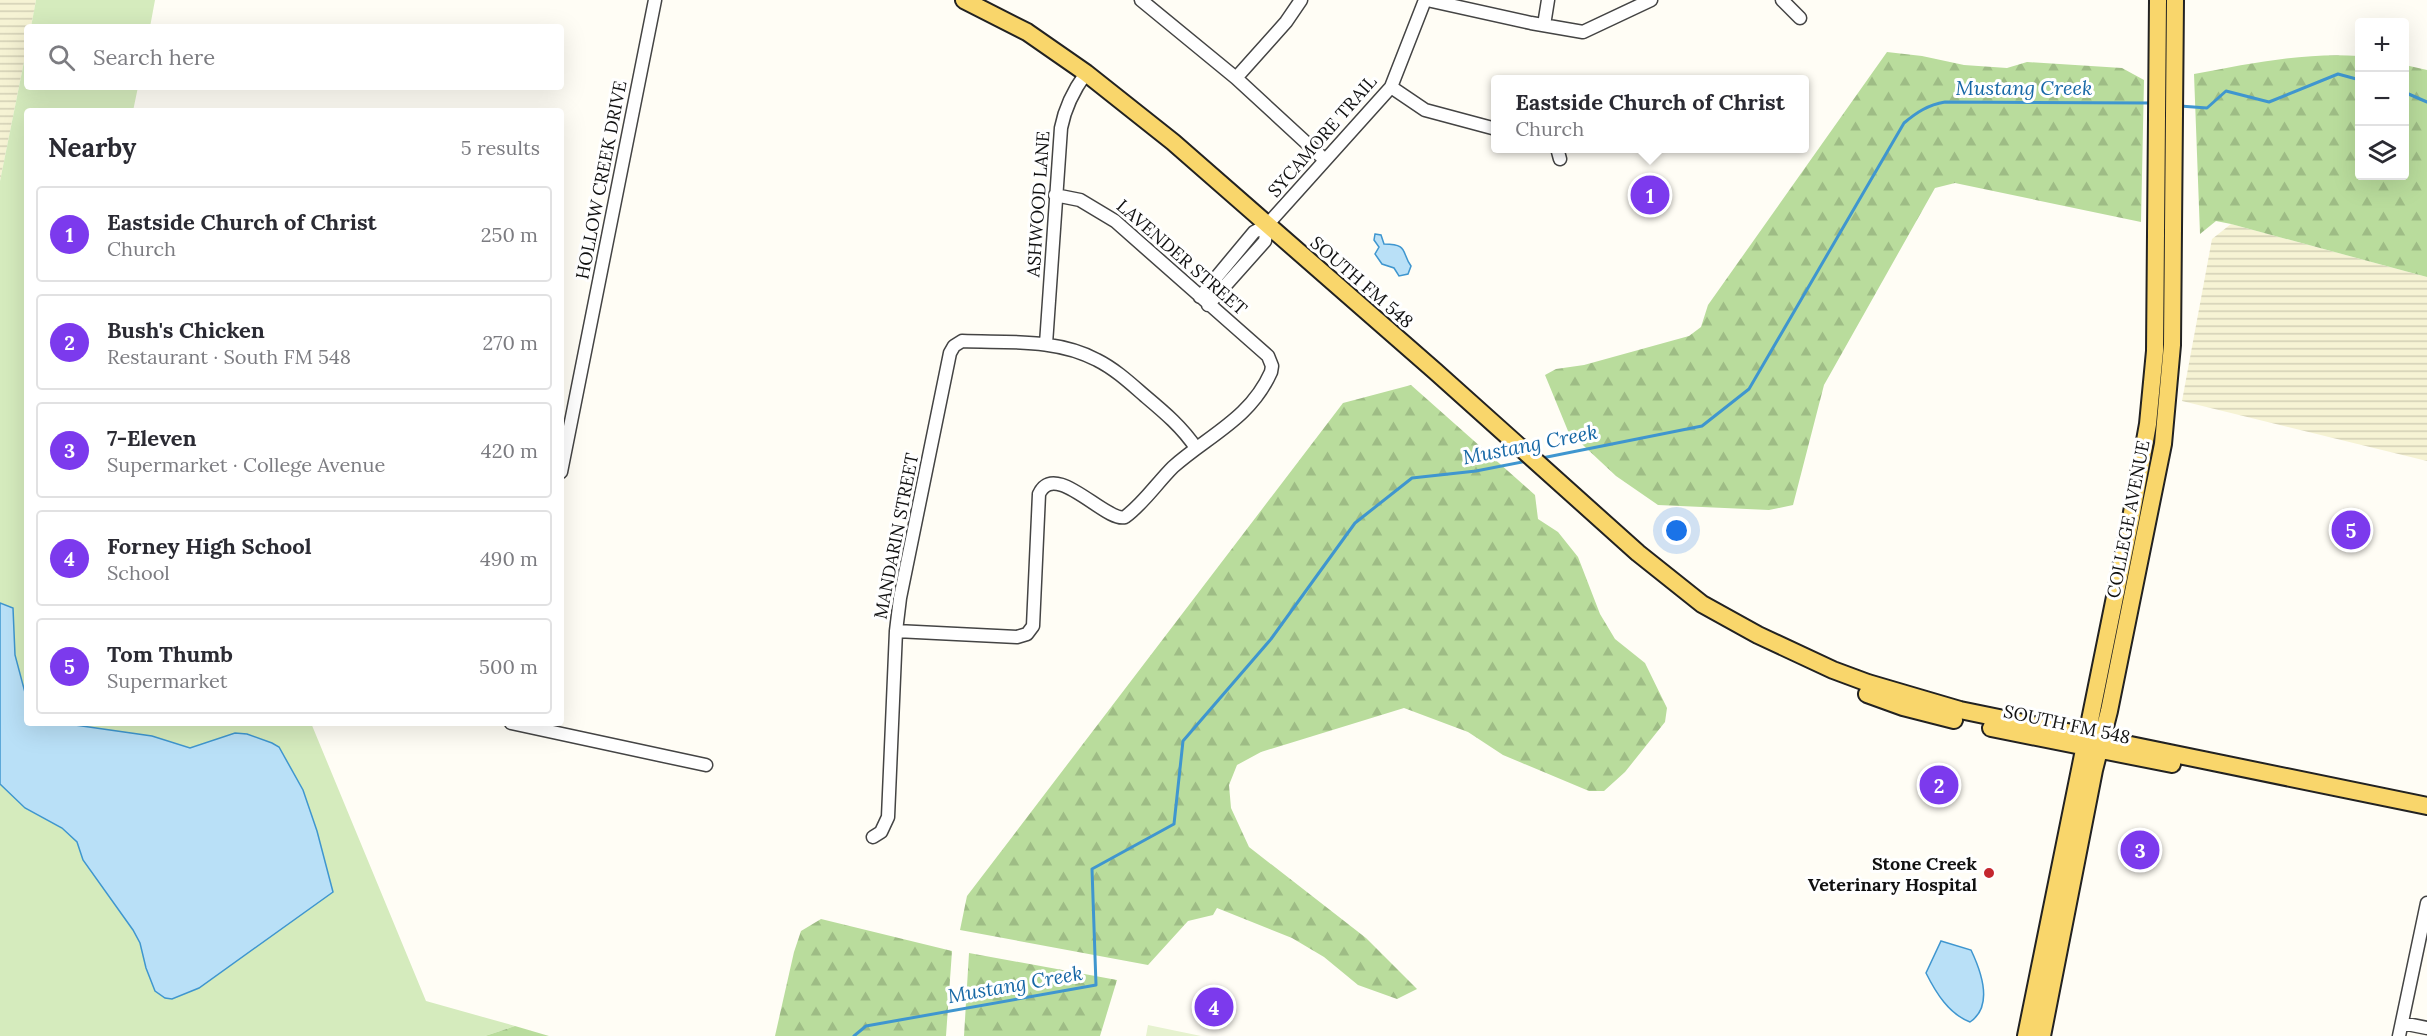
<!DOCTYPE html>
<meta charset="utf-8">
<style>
:root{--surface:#fff;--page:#f7f7f7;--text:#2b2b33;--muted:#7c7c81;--line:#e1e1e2;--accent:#7c3aed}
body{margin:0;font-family:Lora,serif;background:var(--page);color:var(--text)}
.controls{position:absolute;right:18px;top:18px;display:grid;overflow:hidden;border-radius:6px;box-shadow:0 6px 24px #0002}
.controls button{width:54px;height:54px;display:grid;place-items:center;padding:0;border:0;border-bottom:2px solid var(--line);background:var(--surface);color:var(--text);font:30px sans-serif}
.you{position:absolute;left:1677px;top:531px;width:21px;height:21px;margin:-15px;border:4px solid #fff;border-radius:50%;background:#1a73e8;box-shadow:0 0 0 9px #1a73e833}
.badge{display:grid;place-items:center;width:39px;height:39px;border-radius:50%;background:var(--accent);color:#fff;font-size:20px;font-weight:700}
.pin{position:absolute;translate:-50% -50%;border:3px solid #fff;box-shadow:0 2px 6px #0006}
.popup{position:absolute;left:1491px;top:75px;width:318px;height:78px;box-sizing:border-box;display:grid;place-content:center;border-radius:6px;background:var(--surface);filter:drop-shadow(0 2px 4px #0005);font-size:20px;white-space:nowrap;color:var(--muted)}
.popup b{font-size:22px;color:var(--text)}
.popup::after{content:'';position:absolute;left:50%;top:100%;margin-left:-12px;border:12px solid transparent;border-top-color:var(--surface)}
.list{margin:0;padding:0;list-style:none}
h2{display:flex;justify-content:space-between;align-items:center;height:78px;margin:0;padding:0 24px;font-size:26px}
h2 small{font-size:20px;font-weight:400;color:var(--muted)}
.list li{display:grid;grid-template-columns:39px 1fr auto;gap:18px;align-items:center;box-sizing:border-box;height:96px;margin:0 12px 12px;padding:0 12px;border:2px solid var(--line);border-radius:6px}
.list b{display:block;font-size:22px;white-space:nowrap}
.list p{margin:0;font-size:20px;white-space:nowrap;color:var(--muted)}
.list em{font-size:20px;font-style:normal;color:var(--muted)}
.icon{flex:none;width:33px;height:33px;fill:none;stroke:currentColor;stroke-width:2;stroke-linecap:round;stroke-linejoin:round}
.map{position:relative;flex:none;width:2427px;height:1036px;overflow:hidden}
.search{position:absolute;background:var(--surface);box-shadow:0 6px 24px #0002;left:24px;top:24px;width:540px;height:66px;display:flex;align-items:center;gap:15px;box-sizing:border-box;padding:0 21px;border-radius:6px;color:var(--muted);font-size:22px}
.panel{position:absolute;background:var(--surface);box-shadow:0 6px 24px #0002;left:24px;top:108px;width:540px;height:618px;border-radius:6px}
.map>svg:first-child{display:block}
.farmland{fill:url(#farmland-rules)}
.grass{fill:#d5ebbd}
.forest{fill:url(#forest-firs)}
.pitch{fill:#e6f2cf}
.water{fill:#b9e0f7;stroke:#3f96cf;stroke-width:1.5}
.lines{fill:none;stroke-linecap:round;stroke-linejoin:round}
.stream{stroke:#3f96cf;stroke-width:3}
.minor-casing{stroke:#444;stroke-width:15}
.major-casing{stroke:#222;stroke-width:20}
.minor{stroke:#fff;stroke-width:12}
.major{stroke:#f9d66b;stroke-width:16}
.poi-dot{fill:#c4262e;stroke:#fff;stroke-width:2}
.labels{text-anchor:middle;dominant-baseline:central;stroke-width:6;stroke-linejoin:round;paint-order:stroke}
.street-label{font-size:18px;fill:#111;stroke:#fff}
.poi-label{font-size:18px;font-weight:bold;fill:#111;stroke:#fff;text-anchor:end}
.water-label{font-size:20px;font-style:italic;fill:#1768a6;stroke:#fff}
</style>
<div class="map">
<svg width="2427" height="1036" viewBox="0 0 2427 1036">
<defs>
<pattern id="farmland-rules" width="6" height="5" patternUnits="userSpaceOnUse" patternTransform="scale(1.5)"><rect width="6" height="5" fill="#f6f3d4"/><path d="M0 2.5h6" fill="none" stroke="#d2cfb5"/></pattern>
<pattern id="forest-firs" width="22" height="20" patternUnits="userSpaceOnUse" patternTransform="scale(1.5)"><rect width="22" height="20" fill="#b9dc9c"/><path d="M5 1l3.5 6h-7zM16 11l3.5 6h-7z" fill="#9ebc85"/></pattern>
</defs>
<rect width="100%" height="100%" fill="#fffdf5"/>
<!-- farmland -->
<path class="farmland" d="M0,0H36L31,27H27V47L0,181Z
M2231,224L2427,277V461L2182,401L2212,239Z"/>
<!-- grass -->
<path class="grass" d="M36,0H155L150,27H31Z
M27,47V87H138L133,111H27V723H311L426,1001L515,1026L485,1036H0V181Z"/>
<!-- forest -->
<path class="forest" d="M1887,52L1922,56L1964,65L2007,68L2027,62L2122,68L2144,80L2141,222L1955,183L1935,188L1824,385L1793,505L1769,510L1658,505L1616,476L1568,431L1545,375L1556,369L1584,365L1689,336L1701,327L1708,305Z
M2359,56L2360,176H2404L2405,65L2427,70V277L2231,224L2216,221L2200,234L2194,74C2248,64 2304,52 2359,56Z
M1411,385L1535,495L1538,519L1558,532L1578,557L1600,614L1615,639L1645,663L1667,708L1665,722L1625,772L1604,791H1589L1503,755L1468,732L1404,708L1261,752L1237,765L1229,785L1231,808L1249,847L1366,938L1417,989L1397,999L1358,985L1324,957L1292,938L1217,908L1213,915L1188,921L1148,965L960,930L967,896L1343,403Z
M821,919L952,951L946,1036H775L794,952L801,931Z
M969,953L1117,980L1100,1036H964Z
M515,1026L549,1036H485Z"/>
<!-- pitch -->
<path class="pitch" d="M1148,1025L1201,1036H1146Z"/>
<!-- water -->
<path class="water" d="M1375,234L1381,235L1384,244C1409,244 1401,252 1411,266L1408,274L1399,276L1394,268L1382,264L1375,254L1379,247L1374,240Z
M0,603L13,608L15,655L27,700V723H61L152,736L190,748L235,733L247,734L272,743L279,747L303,790L317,831L333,892L199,988L172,999L165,998L155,991L146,968L140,943L133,930L83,860L77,842L62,828L25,808L0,784Z
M1941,941L1971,950C1981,971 1994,1006 1970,1022C1949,1014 1936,993 1926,973Z"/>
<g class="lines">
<!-- stream -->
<path class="stream" d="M2404,92L2427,102
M2180,106L2207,108L2226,91L2269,102L2338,74L2360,80
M1542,458L1702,426L1749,389L1904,123C1917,112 1928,105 1945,102L2153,103
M854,1036L866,1026L1096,985L1092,869L1174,824L1183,741L1271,639L1355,523L1412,478L1476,471L1527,461"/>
<defs>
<path id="minor" d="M1141,0L1236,78L1325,160
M1427,0L1531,23L1583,32L1651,0
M1782,0L1800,18
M1544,25L1548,0
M1236,78L1286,22L1301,0
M1391,87L1425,110L1496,129
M1557,148L1560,159
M1200,297L1254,232L1267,225L1391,87L1425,0
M1208,305L1265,241L1267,225
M1046,344L1061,128C1065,107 1073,91 1086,73
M561,472L655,0
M896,631L1017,637L1027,634L1033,626L1039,494C1055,459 1106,523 1125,517C1143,504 1157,483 1173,467C1209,435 1250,419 1271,372L1272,366L1268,356L1115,221L1080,200L1055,195
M511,723L706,765
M873,837L881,832L888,817L896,631L900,598L950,353L954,346L962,341C1007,343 1056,338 1097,360C1115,369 1130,383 1145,396C1164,412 1182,427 1196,448
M2402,1023L2427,1028
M2399,1036L2427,903"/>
<path id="major" d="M964,0L1027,32L1086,73L1173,142L1435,371L1638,553L1702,604L1758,635L1833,670L1868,683L1960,710L2427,806
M1867,694L1903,707L1954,720
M1991,728L2172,764
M2026,1036L2131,518L2148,424L2155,351L2158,0
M2042,1036L2094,770L2109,711L2163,444L2172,345L2175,0"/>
</defs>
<!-- minor casing -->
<use href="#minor" class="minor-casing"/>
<!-- major casing -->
<use href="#major" class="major-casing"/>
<!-- minor -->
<use href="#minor" class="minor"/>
<!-- major -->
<use href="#major" class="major"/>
</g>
<!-- markers -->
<circle class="poi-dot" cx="1989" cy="873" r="6"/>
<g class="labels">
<!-- street labels -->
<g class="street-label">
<text transform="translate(1322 136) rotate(-49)">SYCAMORE TRAIL</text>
<text transform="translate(601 180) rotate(-79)">HOLLOW CREEK DRIVE</text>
<text transform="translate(1038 204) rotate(-86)">ASHWOOD LANE</text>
<text transform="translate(1182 257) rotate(41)">LAVENDER STREET</text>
<text transform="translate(1362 282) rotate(41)">SOUTH FM 548</text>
<text transform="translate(2128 519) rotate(-79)">COLLEGE AVENUE</text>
<text transform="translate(896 536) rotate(-79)">MANDARIN STREET</text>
<text transform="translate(2067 724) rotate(12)">SOUTH FM 548</text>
</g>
<!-- poi labels -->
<g class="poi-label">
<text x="1977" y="863">Stone Creek<tspan x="1977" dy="21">Veterinary Hospital</tspan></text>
</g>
<!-- water labels -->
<g class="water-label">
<text x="2024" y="87">Mustang Creek</text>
<text transform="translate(1530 444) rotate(-11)">Mustang Creek</text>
<text transform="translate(1015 984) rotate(-10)">Mustang Creek</text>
</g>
</g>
</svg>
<div class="controls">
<button>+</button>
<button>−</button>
<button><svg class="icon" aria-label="layers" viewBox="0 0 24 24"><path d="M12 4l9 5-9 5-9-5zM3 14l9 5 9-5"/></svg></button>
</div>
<div class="you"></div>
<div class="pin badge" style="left:1650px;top:195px">1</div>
<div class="popup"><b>Eastside Church of Christ</b>Church</div>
<div class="pin badge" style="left:1939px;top:785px">2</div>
<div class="pin badge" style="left:2140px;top:850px">3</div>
<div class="pin badge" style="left:1214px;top:1007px">4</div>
<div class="pin badge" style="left:2351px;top:530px">5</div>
<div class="search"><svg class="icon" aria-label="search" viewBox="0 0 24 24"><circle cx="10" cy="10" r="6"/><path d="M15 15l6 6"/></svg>Search here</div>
<section class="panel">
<h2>Nearby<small>5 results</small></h2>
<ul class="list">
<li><span class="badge">1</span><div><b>Eastside Church of Christ</b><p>Church</p></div><em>250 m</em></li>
<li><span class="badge">2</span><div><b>Bush's Chicken</b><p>Restaurant · South FM 548</p></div><em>270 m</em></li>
<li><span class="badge">3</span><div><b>7-Eleven</b><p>Supermarket · College Avenue</p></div><em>420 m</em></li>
<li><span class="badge">4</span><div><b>Forney High School</b><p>School</p></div><em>490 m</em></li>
<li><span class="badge">5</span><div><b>Tom Thumb</b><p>Supermarket</p></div><em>500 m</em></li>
</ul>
</section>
</div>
